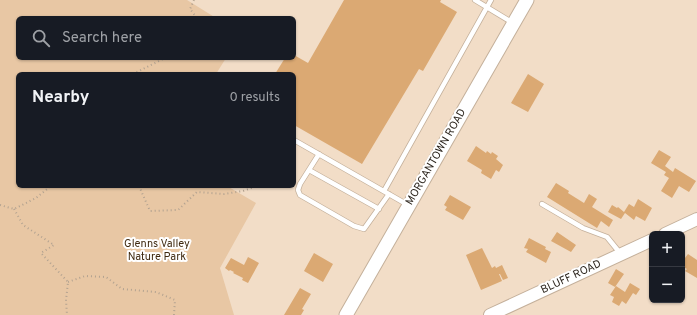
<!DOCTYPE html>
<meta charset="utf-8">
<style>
:root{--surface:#171b24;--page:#242831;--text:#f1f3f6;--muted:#9ea1a6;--line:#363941}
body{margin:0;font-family:Overpass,sans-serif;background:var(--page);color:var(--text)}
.controls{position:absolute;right:12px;bottom:12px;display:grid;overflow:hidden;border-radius:6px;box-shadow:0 1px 3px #0004}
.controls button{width:36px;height:36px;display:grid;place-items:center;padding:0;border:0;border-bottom:1px solid var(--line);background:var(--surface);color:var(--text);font:20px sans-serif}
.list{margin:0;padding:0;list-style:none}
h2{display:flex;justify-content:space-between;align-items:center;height:52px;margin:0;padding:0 16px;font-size:17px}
h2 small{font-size:13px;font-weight:400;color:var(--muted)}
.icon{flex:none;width:22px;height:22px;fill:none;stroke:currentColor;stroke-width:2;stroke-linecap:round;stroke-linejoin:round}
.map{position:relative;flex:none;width:697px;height:315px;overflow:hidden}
.search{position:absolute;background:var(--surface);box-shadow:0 1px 3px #0004;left:16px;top:16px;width:280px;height:44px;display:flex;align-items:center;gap:10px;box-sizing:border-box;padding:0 14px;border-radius:6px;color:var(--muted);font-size:15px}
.panel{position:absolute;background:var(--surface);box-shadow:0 1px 3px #0004;left:16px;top:72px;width:280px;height:116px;border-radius:6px}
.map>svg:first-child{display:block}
.green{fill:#e8c7a4}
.building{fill:#dba973}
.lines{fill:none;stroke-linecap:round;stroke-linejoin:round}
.service-casing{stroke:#c4b09b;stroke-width:6}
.tertiary-casing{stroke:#c4b09b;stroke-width:14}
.secondary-casing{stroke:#c4b09b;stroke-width:15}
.path{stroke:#b2a290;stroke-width:2;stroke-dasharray:1 3;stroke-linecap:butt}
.service{stroke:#fff;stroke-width:4.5}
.tertiary{stroke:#fff;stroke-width:12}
.secondary{stroke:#fff;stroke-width:13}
.labels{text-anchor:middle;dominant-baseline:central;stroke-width:4;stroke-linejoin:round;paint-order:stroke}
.street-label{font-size:11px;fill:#2c251d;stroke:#fff}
.park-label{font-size:11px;fill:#402b12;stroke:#fff}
</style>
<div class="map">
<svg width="697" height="315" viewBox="0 0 697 315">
<rect width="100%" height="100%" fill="#f2ddc7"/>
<!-- green -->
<path class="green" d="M0,0H187L216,18H18V58H226L216,74H18V186H227L256,203L220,268L234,315H0Z"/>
<!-- building -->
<path class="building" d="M344,0H441L440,2L457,12L423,71L419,69L362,164L294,125V74H275L285,58H294V55L308,63Z
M528,74L544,84L528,112L511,103Z
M476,146L486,153L487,151L491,154L492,152L498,156L496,159L503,165L499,172L496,170L491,179L481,173L482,170L467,161Z
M659,150L671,157L665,166L673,172L675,168L696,181L689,192L679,186L672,198L661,191L669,178L664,175L666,172L651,163Z
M556,183L569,191L568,193L584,203L589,194L597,199L592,207L613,220L609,227L601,221L597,228L547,197Z
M450,195L471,207L463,220L445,210L447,207L444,205Z
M638,199L652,208L645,221L636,216L634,220L625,213L621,219L608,212L612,205L617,208L618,207L624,212L629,204L634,207Z
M557,232L576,245L571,252L551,241Z
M529,238L546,247L545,249L551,252L546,263L526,252L528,249L524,248Z
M482,248L492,268L495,266L496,268L502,265L508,278L503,280L500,274H499L502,281L481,290L466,255Z
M314,253L333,264L323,282L304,271Z
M688,254L697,260V278L685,271L687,269L682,266V262Z
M248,257L259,263L248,283L242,280L243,278L233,273L234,272L230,270L229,271L225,268L231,258L244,265Z
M616,269L624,274L615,287L608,283Z
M630,283L640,289L636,295L633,293L626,304L622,301L619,306L612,302L614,297L610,295L616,286L625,292Z
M300,288L311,294L302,309L304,310L301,315H284Z"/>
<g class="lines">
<defs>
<path id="service" d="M475,0L513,23
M294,140L408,205
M319,154L300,184L298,190L300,195L354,226L364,229L389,194
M309,170L379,209
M384,191L491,0
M542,204L583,228L607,237L620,253"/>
<path id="tertiary" d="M665,234L697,219
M490,315L652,240"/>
<path id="secondary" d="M346,315L527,0"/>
</defs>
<!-- service casing -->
<use href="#service" class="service-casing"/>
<!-- tertiary casing -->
<use href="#tertiary" class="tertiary-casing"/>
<!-- secondary casing -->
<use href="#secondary" class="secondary-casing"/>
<!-- path -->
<path class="path" d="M194,0L190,9L197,18
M133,74L165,58
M139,186L150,211L178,210L197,192L224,194L243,191L257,186
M0,205L14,209L36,198L51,186
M14,209L23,225L54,245L41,253L68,282L66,300L67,315
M68,282L85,276L106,277L122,289L156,292L175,300L174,315"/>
<!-- service -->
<use href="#service" class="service"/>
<!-- tertiary -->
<use href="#tertiary" class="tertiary"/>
<!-- secondary -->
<use href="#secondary" class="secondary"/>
</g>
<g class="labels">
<!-- street labels -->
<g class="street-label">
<text transform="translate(436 157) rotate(-60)">MORGANTOWN ROAD</text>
<text transform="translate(571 277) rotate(-25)">BLUFF ROAD</text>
</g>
<!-- park labels -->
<g class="park-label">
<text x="157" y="244">Glenns Valley<tspan x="157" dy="13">Nature Park</tspan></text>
</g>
</g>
</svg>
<div class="controls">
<button>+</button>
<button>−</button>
</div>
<div class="search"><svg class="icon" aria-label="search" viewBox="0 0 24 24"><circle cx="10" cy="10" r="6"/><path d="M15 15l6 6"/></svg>Search here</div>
<section class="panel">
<h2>Nearby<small>0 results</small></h2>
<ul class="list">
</ul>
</section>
</div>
